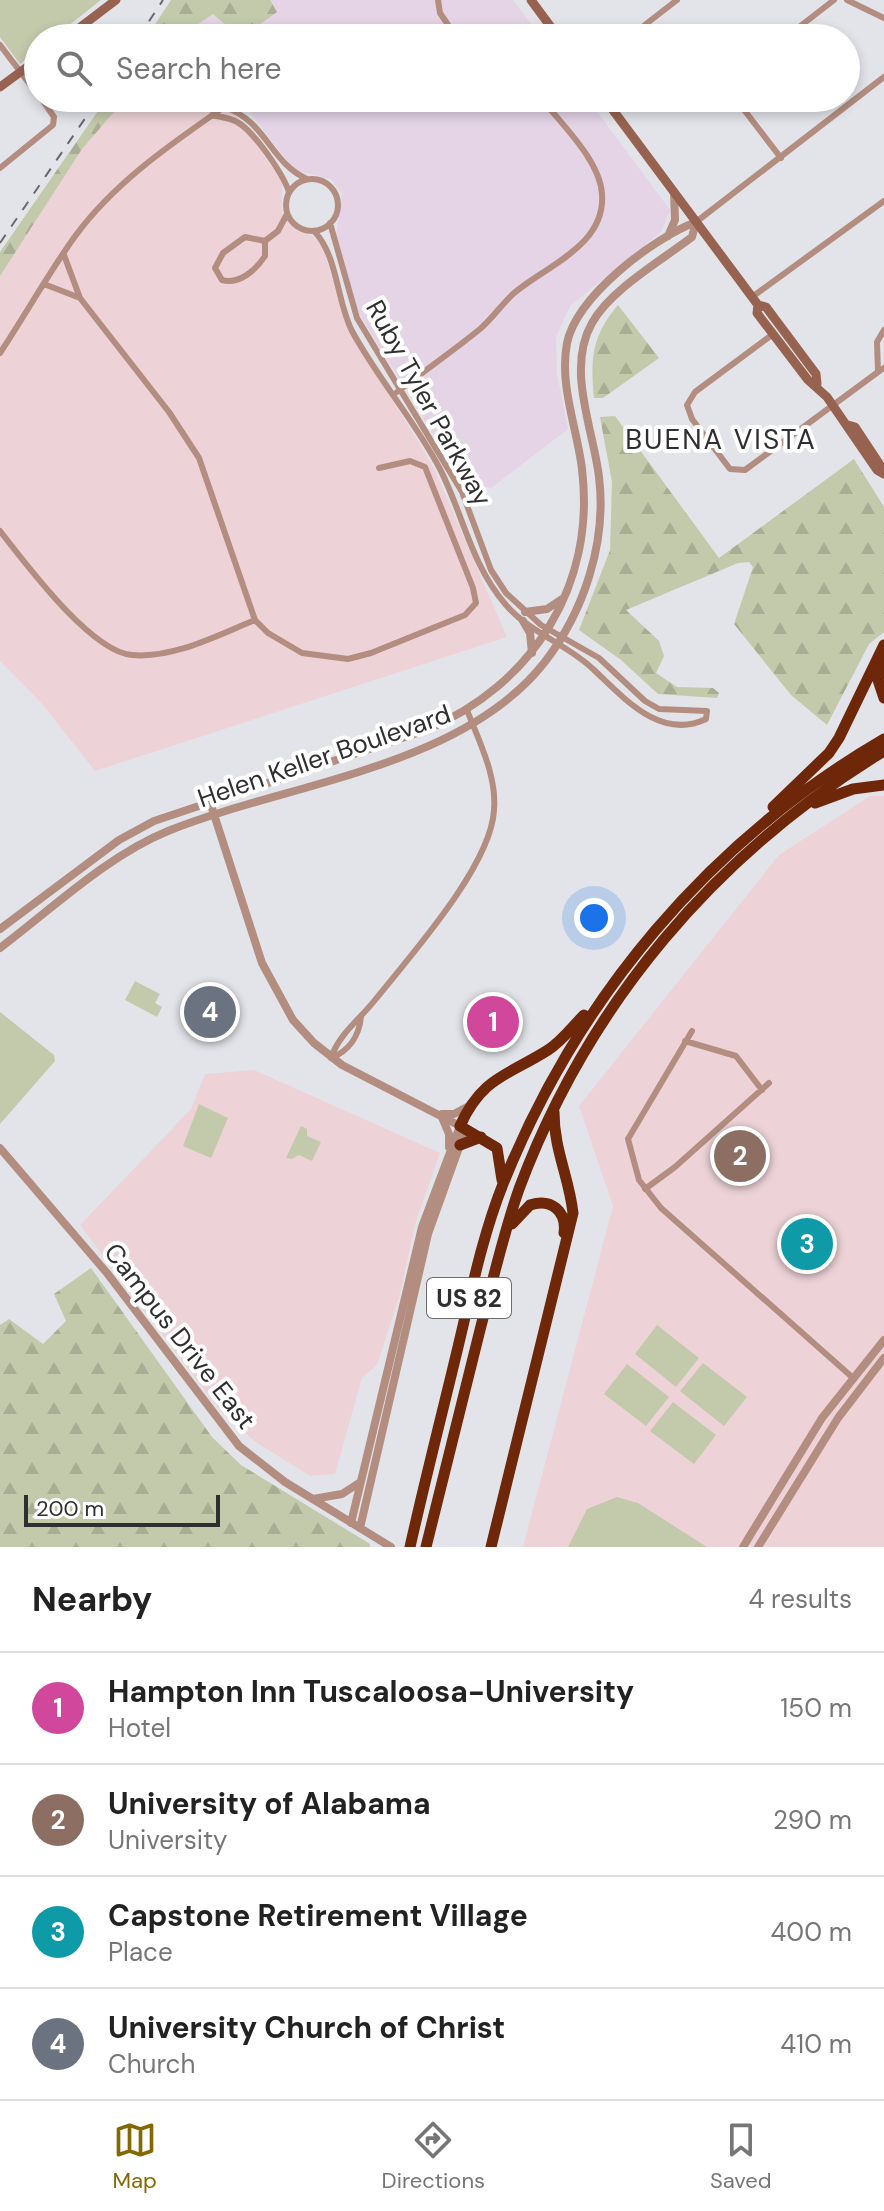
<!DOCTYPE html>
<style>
:root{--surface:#fff;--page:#f6f6f6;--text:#222;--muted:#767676;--line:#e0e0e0;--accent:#846903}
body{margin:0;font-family:"DM Sans",sans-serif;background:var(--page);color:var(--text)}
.scale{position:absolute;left:24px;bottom:20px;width:196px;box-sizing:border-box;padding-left:8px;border:4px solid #2f2f31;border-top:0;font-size:22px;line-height:28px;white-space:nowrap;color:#2f2f31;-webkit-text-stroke:6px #fff;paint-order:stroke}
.you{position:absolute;left:594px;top:918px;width:28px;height:28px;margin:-20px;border:6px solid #fff;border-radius:50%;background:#1a73e8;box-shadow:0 0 0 12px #1a73e833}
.badge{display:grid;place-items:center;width:52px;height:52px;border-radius:50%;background:var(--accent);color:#fff;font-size:26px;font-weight:700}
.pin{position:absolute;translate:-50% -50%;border:4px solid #fff;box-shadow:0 2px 8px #0006}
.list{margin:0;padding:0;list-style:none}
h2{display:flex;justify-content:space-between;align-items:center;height:104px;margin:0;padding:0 32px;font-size:34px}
h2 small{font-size:26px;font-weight:400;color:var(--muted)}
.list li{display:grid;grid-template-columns:52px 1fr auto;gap:24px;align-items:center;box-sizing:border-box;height:112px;padding:0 32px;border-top:2px solid var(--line)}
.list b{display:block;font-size:30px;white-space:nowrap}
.list p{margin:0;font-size:26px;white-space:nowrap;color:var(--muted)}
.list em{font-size:26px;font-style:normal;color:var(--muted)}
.icon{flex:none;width:44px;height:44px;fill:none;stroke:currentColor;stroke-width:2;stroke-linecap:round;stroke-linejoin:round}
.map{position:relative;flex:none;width:884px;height:1547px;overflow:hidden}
.search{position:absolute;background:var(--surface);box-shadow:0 4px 12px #0003;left:24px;right:24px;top:24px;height:88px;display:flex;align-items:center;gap:20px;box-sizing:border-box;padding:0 28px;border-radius:44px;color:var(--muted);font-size:30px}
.sheet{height:552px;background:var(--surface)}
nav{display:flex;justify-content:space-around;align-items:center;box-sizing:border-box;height:112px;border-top:2px solid var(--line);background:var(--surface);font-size:22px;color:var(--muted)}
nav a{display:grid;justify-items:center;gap:4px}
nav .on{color:var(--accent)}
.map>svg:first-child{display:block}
.education{fill:#edd3d7}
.medical{fill:#e4d4e6}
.forest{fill:url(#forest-firs)}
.green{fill:#c3c9ab}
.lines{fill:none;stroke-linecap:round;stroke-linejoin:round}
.minor{stroke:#b28d80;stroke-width:6}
.tertiary{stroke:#b28d80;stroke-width:8}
.secondary{stroke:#976350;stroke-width:9}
.motorway{stroke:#6f2709;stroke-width:11}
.rail{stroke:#69696c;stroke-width:2;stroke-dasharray:10 10;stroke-linecap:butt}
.labels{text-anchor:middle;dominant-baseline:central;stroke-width:8;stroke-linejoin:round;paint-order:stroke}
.shield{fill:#fff;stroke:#6d6d6f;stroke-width:2}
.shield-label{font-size:24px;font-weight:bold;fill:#2f2f31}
.street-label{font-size:26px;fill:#2f2f31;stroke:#fff}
.neighbourhood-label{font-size:28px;letter-spacing:2px;fill:#2f2f31;stroke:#fff}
</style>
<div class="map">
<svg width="884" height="1547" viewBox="0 0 884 1547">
<defs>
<pattern id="forest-firs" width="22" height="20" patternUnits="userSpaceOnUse" patternTransform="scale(2)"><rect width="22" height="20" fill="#c3c9ab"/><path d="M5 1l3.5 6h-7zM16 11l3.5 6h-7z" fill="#a8ad94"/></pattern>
</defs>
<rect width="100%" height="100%" fill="#e3e4e9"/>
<!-- education -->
<path class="education" d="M119,98H224L282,181V213L297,231L312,236L322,244L345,322L433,466L507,637L95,771L43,705L0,661V261Z
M870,796H884V1547H523L613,1206L579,1106L779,855Z
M254,1070L440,1153L416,1221L400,1294L377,1365L362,1378L335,1474L310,1476L254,1441L218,1408L80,1225L191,1109L205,1074Z"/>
<!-- medical -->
<path class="medical" d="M187,0H513L542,38H193L177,18Z
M239,98H587L670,210L661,232L570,306L556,337L557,373L568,429L491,488L462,481L355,307L336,237L342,193L331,179L294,170Z"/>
<!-- forest -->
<path class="forest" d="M171,0H270L277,12L241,38L213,14L177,38H146Z
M107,98H126L82,149L0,276V252Z
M618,305L659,358L603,398H594C590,360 592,335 618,305Z
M615,416L719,558L854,459L884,507V632L869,644L827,725L791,695L734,624L753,567L749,562L738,563L626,610L659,641L664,656L656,673L677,687L713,688L719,693L717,698L658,694L621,660L579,630L610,550L612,482L600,417Z
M91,1268L212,1437L241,1465L370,1544V1547H0V1325L9,1319L43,1344L66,1321L54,1294Z"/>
<!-- green -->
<path class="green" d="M0,0H101L53,38H38V50L20,64L0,37Z
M135,981L160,994L155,1003L162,1007L157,1017L125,1000Z
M0,1012L54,1055L55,1061L0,1124Z
M199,1104L228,1118L211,1158L183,1146Z
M301,1126L307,1129V1136L321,1142L312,1161L299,1155L292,1159L286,1158Z
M657,1325L699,1358L676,1387L635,1354Z
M703,1363L747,1397L724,1426L680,1391Z
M627,1364L669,1397L646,1426L604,1394Z
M673,1402L716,1435L694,1464L650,1431Z
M617,1497L638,1503L707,1547H568L587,1509Z"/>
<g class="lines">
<!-- minor -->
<path class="minor" d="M438,0L440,13L457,38
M847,0L884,18
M628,38L677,0
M785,38L834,0
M0,45L38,95
M735,98L781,158
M212,115C220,117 230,118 237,122C254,131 283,174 289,192
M0,168L53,125L54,117L41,98
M286 205a26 26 0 1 1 52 0a26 26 0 1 1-52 0Z
M696,222L884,77
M314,231C338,256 336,299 352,331C378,379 415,421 440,469C463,514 471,565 506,605C530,633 567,644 593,669C623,697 660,741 706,719L707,711L659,709L645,701L599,658L541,625L506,593L491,570L462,492L357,318L330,223
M245,237L265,241V256C256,270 239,285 222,280L215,268L223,253Z
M265,241L278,231L287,214
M64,255L80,298L169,412L199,458L255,620L268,633L302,653L348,659L371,653L465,615L476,603L473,588L425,467L410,461L379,468
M44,284L80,298
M752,297L884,201
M884,330L877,342L878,372L884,368
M773,334L695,392L687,405L692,419L730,469L745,470L878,372
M0,353C26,314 49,272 76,235C115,182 171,144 224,107C267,121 270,163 307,179
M397,392C424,371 453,351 480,329C492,319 501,305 513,294C545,266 606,246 602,194C600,160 561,124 541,98
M0,531C26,564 91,652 132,655C173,659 218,635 255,620
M692,1031L628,1139L639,1180L661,1208L852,1377
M685,1041L736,1056L762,1090
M331,1058C339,1034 360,1019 375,1000C411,955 491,866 494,810C497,776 479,741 467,710
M331,1058C349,1051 359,1036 361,1017
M645,1189L675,1167L769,1083"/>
<!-- tertiary -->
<path class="tertiary" d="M668,236L675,220L674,192
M525,612L547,609L562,599
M523,621L530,633L532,653
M210,802L262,963L293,1020L314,1043L342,1065L460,1126
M0,929L119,840L154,821L426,730C533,685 596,585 582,469C577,428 559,385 567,343C577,296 653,238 696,222
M0,948C53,908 107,856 168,831C287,783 461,768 544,663C584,612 607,542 599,477C593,428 566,369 592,323C610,290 662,260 692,237L696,222
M442,1114H454L469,1106
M441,1115L449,1134V1147
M0,1148L107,1273L239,1446L285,1482L391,1547
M313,1499L342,1494L359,1483
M351,1523L422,1227L460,1126
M360,1528L428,1234L460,1145L463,1132L461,1127
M743,1547L822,1418L884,1340
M758,1547L838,1418L884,1358"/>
<!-- secondary -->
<path class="secondary" d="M531,0L559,38
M66,38L116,0
M0,87L38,59
M604,98L758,305L757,313L808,380L827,397L877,470L884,474
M758,305L766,307L816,374L817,384
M848,425L855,427L884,471"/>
<!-- motorway -->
<path class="motorway" d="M884,658L878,680L884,698
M815,803L853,789L884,785
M773,807L829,753L839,738L884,645
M460,1145L481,1137
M502,1180L497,1148L460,1126C482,1077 507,1076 548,1050C562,1041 572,1027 584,1015
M512,1224L530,1205C551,1198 567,1211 564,1233
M410,1547C425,1480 442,1414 458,1347C471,1293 482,1237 503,1184C578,997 709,841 884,739
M426,1547C444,1474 462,1402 480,1330C492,1283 503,1235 519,1189C588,1004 715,854 884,751
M491,1547L573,1213C569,1177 554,1150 554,1112"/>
<!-- rail -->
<path class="rail" d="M138,38L163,0
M0,243L99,98"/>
</g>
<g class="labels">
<!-- shield labels -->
<rect class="shield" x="427" y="1278" width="84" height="40" rx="6"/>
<g class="shield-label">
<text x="469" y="1298">US 82</text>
</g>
<!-- street labels -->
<g class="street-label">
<text transform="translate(429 403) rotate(61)">Ruby Tyler Parkway</text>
<text transform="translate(324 756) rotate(-19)">Helen Keller Boulevard</text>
<text transform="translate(180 1336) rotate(52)">Campus Drive East</text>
</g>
<!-- neighbourhood labels -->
<g class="neighbourhood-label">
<text x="721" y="439">BUENA VISTA</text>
</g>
</g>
</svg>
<div class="scale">200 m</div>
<div class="you"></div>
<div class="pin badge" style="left:493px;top:1022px;background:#d1479c">1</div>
<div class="pin badge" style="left:740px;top:1156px;background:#8d6e63">2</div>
<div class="pin badge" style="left:807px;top:1244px;background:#0f9aa8">3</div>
<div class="pin badge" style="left:210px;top:1012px;background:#6b7280">4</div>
<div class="search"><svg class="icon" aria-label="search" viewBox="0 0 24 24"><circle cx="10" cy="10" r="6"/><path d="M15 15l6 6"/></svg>Search here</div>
</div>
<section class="sheet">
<h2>Nearby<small>4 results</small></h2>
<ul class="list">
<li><span class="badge" style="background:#d1479c">1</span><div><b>Hampton Inn Tuscaloosa-University</b><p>Hotel</p></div><em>150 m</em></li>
<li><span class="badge" style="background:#8d6e63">2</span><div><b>University of Alabama</b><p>University</p></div><em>290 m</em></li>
<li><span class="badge" style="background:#0f9aa8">3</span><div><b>Capstone Retirement Village</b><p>Place</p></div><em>400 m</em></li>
<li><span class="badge" style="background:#6b7280">4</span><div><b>University Church of Christ</b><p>Church</p></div><em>410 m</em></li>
</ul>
</section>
<nav>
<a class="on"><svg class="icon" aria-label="map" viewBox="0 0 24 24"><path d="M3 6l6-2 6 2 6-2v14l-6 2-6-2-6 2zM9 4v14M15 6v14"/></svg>Map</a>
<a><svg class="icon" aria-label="directions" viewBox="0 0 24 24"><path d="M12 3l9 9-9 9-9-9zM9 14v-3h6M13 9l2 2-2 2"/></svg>Directions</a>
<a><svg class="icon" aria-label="saved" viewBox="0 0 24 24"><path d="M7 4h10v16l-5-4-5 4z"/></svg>Saved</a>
</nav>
